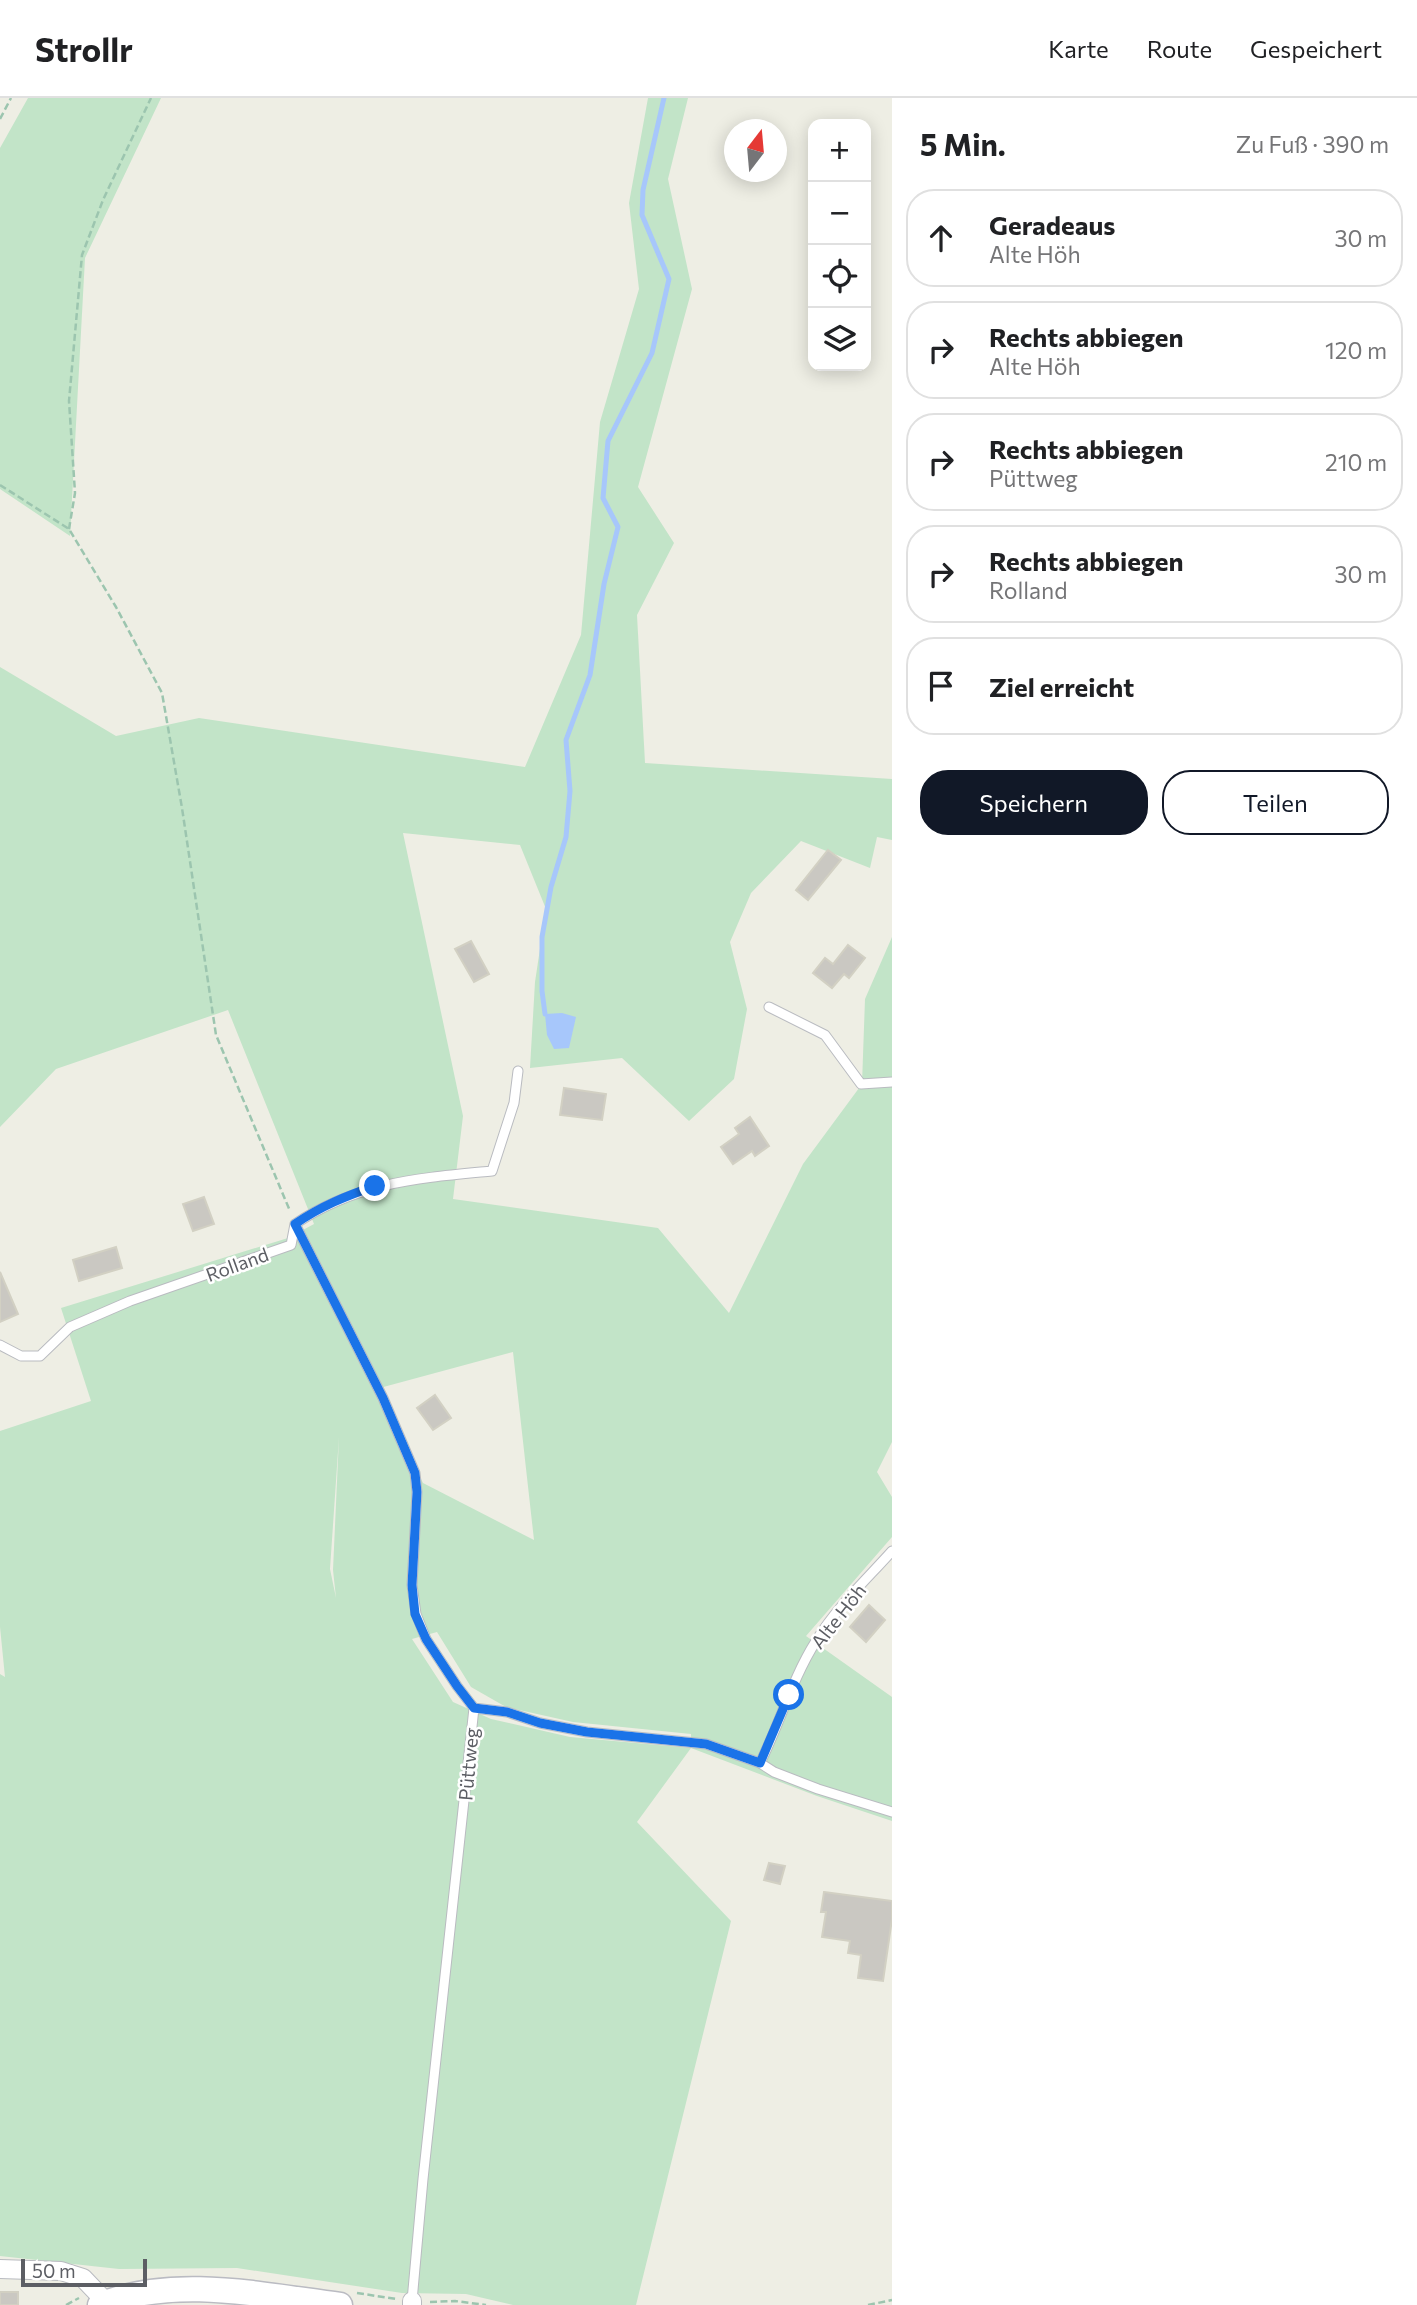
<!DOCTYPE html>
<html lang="de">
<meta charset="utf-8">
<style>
:root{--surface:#fff;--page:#f6f6f6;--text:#202124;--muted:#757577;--line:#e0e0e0;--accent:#111827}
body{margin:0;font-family:Commissioner,sans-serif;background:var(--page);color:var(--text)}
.controls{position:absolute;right:21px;top:21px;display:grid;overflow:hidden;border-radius:14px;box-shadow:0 4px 18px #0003}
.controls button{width:63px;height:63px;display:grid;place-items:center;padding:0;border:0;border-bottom:2px solid var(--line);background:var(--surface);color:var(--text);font:35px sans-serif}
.compass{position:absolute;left:724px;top:21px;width:63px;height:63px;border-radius:50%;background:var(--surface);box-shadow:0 4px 18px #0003;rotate:16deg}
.scale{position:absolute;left:21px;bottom:18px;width:126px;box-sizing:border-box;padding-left:7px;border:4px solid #5c5e64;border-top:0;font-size:19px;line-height:24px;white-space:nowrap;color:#5c5e64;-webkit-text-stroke:5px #fff;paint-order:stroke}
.stop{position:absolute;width:21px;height:21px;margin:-16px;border:5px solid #1a73e8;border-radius:50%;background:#fff}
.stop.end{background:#1a73e8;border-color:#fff;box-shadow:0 2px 7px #0008}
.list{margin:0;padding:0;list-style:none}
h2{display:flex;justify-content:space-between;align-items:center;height:91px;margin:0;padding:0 28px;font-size:30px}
h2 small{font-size:23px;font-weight:400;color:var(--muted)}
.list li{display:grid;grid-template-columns:46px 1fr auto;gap:21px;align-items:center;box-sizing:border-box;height:98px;margin:0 14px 14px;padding:0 14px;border:2px solid var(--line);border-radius:28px}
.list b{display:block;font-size:26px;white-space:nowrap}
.list p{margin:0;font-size:23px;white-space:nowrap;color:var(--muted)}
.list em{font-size:23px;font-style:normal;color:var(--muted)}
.actions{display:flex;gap:14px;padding:21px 28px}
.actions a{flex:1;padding:16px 0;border:2px solid var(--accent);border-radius:28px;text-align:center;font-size:24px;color:var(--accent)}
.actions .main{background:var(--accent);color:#fff}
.icon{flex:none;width:38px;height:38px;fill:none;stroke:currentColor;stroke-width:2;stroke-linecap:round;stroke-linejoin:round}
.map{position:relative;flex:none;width:892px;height:2207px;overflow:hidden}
header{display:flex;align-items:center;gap:42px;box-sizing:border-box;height:98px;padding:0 35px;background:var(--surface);border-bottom:2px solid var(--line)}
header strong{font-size:33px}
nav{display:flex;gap:38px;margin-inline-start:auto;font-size:24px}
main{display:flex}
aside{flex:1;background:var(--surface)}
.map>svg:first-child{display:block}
.green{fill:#c2e4c8;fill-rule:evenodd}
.water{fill:#a7c7fb}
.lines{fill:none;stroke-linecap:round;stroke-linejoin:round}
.stream{stroke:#a7c7fb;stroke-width:5}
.building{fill:#cac8c2;stroke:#d2d0c3;stroke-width:2}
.lane-casing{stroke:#b9bbc0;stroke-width:11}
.street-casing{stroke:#b9bbc0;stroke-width:20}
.secondary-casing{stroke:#babbc2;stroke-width:27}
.path{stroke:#9cc5af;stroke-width:2.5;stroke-dasharray:7 3.5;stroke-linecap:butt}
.lane{stroke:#fff;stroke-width:9}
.street{stroke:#fff;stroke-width:18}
.secondary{stroke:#fff;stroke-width:24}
.route{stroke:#1a73e8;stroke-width:9}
.labels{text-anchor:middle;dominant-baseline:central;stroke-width:5;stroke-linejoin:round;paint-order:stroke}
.street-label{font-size:19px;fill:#5c5e64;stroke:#fff}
</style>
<header>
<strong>Strollr</strong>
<nav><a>Karte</a><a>Route</a><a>Gespeichert</a></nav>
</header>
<main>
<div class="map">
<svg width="892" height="2207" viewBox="0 0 892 2207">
<rect width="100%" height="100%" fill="#eeeee4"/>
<!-- green -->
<path class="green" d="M28,0H161L85,160L70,438L0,391V50Z
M648,0H688L668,81L692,191L638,389L674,445L637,517L645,665L892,681V742L877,739L870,770L801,743L751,795L730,844L747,911L734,981L689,1023L622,960L530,970L535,884L546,811L520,747L403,735L463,1018L453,1101L658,1130L729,1215L803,1066L862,986L865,901L892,839V1344L877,1374L892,1399V1439L806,1538L892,1599V1723L817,1698L691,1650L637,1724L731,1823L636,2207H513L466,2196L402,2195L237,2170L119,2171L0,2158V1576L5,1579L0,1529V1333L91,1303L61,1210L288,1140L314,1126L228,912L56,971L0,1029V569L116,638L199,620L525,669L581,537L600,324L639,191L629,105ZM513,1254L534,1442L423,1385L376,1291ZM339,1339L333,1472L336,1500L330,1471ZM437,1534L471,1589L506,1609L573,1624L691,1636V1650L570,1639L491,1621L453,1604L412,1541Z"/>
<!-- water -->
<path class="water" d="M562,915L576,919L569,950L554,951L547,937L545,916Z"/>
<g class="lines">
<!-- stream -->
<path class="stream" d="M545,916L542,893V839L551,789L566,739L570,693L566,642L590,577L604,486L618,429L603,400L608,343L652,255L669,181L642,117L643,92L664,0"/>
</g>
<!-- building -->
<path class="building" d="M828,752L841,762L808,802L796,792Z
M471,843L489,876L474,884L455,851Z
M848,847L865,860L849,880L844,876L832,890L813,875L825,860L833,866Z
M564,990L606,996L602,1022L560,1017Z
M750,1019L769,1048L755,1058L752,1053L733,1066L721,1049L739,1036L735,1030Z
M204,1099L214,1126L193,1133L183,1106Z
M116,1149L122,1170L79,1183L73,1162Z
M0,1174L18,1216L0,1224Z
M435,1297L451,1320L433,1332L417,1310Z
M869,1507L885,1522L866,1544L850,1529Z
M769,1765L785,1768L780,1786L764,1782Z
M824,1794L892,1803V1821L883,1883L858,1880L861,1857L848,1855L850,1843L822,1839L826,1814H821Z
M0,2194H18V2207H0Z"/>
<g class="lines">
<defs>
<path id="lane" d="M769,909L825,937L861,986L892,984
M295,1126L383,1300L415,1375L417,1394L412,1487L416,1516L426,1541L457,1588L474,1610L423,2081L412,2203
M0,1247L21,1258H40L70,1229L130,1203L291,1147L295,1126C357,1084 420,1080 492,1073L514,1005L518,973
M474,1610L507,1614L540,1625L587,1634L706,1646L760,1665L774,1674L818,1691L892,1714
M760,1665C780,1625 792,1581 816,1543C836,1510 866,1482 892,1453"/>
<path id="street" d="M0,2171L61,2173L83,2180L106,2204
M412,2207V2203"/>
<path id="secondary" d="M100,2207C174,2177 262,2197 340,2207"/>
</defs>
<!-- lane casing -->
<use href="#lane" class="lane-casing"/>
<!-- street casing -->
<use href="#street" class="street-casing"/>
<!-- secondary casing -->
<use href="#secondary" class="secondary-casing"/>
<!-- path -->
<path class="path" d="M0,21L11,0
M0,387L69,431L116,509L162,595L182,710L216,937L290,1113
M69,431L75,395L69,303L82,157L103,102L151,0
M357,2195L396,2201
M430,2204L455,2203L486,2207
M66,2207L79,2200
M868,2207L892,2202"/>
<!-- lane -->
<use href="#lane" class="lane"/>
<!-- street -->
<use href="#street" class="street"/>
<!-- secondary -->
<use href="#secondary" class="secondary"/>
</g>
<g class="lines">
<!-- route -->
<path class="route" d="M375,1088C346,1098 321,1108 295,1126L383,1300L415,1375L417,1394L412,1487L415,1516L426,1541L457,1588L474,1610L507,1614L540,1625L587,1634L706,1646L760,1665L789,1597"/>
</g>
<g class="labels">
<!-- street labels -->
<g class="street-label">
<text transform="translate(237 1166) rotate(-20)">Rolland</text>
<text transform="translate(838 1518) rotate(-52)">Alte Höh</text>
<text transform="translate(468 1666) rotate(-85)">Püttweg</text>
</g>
</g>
</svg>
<div class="controls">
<button>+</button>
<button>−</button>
<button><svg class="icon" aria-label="locate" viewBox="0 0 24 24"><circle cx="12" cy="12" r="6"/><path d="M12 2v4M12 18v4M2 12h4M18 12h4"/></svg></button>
<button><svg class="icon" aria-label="layers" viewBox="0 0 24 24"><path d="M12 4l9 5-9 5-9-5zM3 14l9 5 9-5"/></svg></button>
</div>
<svg class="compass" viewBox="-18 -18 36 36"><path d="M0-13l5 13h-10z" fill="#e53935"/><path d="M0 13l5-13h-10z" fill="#757577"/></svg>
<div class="scale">50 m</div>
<div class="stop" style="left:789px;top:1597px"></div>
<div class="stop end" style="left:375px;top:1088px"></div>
</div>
<aside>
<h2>5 Min.<small>Zu Fuß · 390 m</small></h2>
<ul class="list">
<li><svg class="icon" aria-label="ahead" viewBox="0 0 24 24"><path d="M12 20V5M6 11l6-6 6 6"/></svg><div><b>Geradeaus</b><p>Alte Höh</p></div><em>30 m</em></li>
<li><svg class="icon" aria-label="right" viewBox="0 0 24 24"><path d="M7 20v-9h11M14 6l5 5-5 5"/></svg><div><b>Rechts abbiegen</b><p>Alte Höh</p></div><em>120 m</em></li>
<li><svg class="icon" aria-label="right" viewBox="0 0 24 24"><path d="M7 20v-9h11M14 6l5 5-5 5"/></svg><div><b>Rechts abbiegen</b><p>Püttweg</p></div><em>210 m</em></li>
<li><svg class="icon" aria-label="right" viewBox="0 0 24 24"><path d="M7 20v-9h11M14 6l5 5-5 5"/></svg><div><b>Rechts abbiegen</b><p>Rolland</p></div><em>30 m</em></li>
<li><svg class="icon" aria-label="arrive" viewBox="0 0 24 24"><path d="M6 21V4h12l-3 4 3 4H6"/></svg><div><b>Ziel erreicht</b></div></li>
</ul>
<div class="actions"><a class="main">Speichern</a><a>Teilen</a></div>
</aside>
</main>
